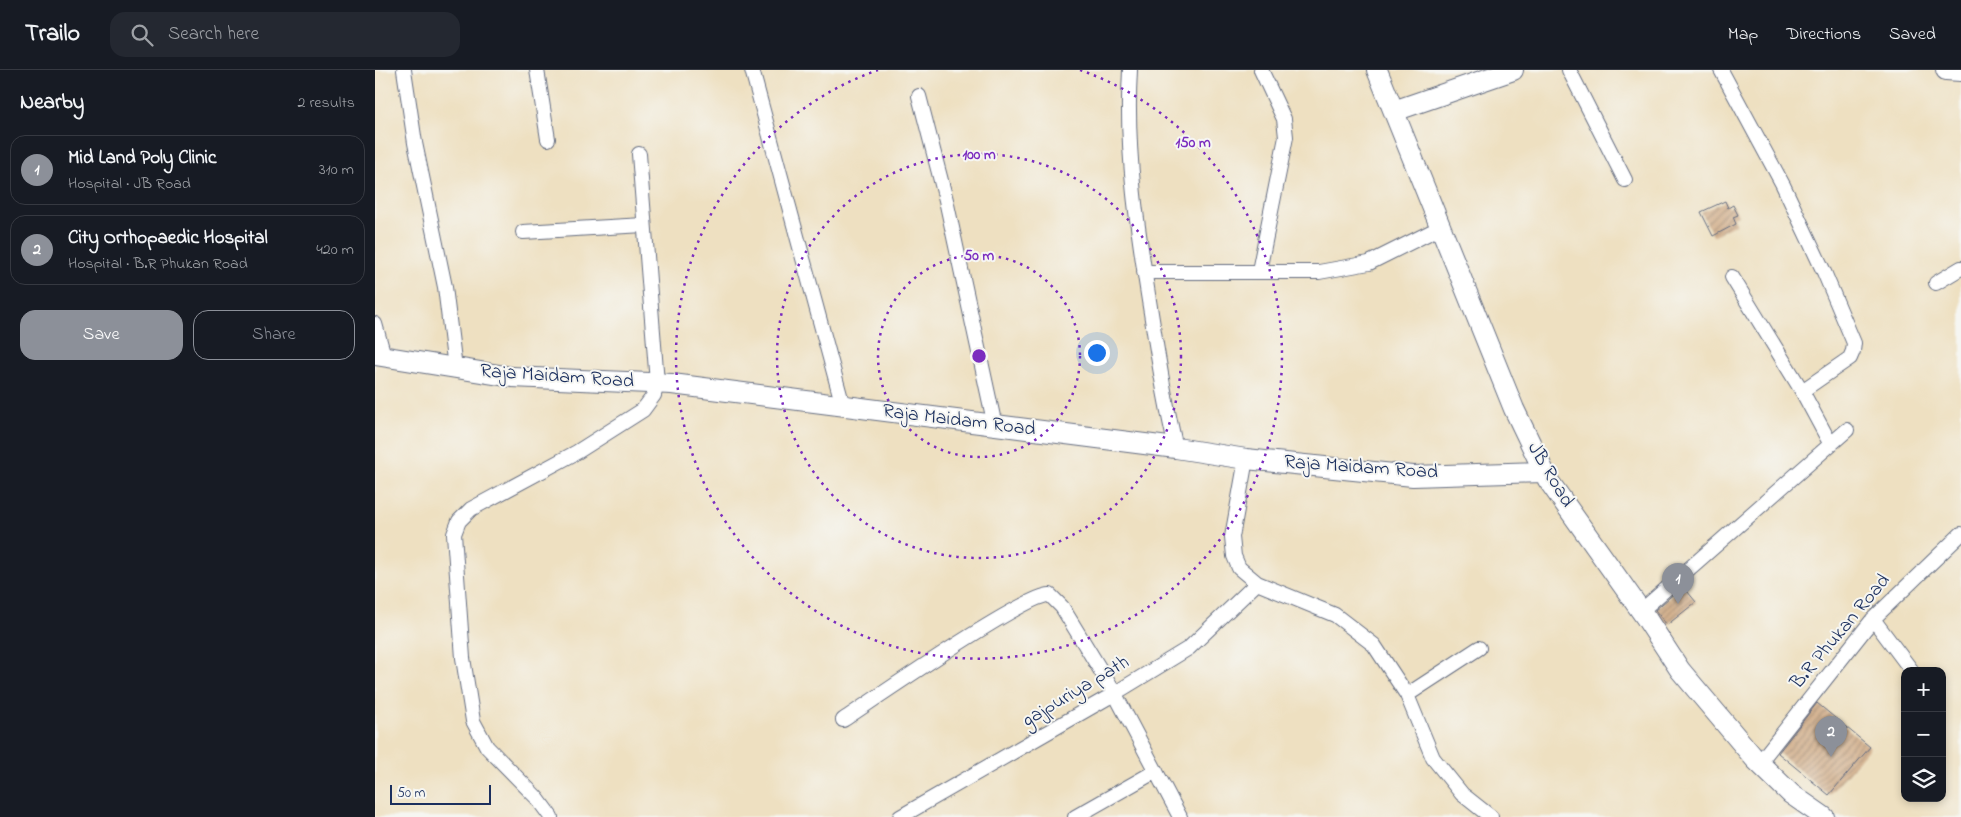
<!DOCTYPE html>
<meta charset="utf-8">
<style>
:root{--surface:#171b24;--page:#242831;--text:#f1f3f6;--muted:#9ea1a6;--line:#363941;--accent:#8c9099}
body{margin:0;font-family:"Indie Flower",sans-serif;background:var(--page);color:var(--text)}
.controls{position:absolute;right:15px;bottom:15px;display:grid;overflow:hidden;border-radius:10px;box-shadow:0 2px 8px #0003}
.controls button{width:45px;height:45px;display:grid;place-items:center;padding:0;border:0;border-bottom:1px solid var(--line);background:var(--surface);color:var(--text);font:25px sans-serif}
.scale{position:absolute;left:15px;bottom:12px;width:101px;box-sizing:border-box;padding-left:5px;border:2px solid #1b2f5e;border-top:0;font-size:14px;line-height:18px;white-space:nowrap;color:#1b2f5e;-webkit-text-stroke:4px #f6f6f2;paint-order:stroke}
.you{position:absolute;left:721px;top:282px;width:18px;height:18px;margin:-12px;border:4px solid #fff;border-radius:50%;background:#1a73e8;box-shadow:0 0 0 8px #1a73e833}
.badge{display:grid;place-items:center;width:32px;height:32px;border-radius:50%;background:var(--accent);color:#fff;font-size:16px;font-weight:700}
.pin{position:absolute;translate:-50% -41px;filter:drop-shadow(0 1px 2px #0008)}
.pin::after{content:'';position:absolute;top:26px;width:18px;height:15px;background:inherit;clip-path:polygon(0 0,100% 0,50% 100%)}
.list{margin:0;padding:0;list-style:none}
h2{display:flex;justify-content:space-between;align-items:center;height:65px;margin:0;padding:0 20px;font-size:21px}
h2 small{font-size:16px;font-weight:400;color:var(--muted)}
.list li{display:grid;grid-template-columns:32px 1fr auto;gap:15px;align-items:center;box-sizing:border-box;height:70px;margin:0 10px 10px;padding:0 10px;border:1px solid var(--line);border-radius:15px}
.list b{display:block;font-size:19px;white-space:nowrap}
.list p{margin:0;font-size:16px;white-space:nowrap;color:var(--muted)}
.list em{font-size:16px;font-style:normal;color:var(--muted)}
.actions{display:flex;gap:10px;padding:15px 20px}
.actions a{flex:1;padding:11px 0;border:1px solid var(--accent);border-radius:15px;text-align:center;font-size:18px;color:var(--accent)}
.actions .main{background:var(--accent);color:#fff}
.icon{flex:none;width:28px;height:28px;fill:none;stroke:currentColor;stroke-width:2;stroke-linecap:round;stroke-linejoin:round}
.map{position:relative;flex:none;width:1586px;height:747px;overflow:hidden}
header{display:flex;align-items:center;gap:30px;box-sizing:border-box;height:70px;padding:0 25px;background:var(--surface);border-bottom:1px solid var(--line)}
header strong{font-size:24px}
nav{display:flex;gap:28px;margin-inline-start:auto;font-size:18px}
.search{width:350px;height:45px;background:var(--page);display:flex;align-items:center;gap:12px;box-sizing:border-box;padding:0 18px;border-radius:15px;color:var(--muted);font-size:19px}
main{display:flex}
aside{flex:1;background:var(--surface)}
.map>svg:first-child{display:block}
.building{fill:url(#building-hatch)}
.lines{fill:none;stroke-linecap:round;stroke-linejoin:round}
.street-casing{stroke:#656d81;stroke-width:16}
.secondary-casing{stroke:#656d81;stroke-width:22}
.street{stroke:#fff;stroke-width:14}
.secondary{stroke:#fff;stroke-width:20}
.ring{fill:none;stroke:#7b2cbf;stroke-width:2.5;stroke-dasharray:2.5 5}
.labels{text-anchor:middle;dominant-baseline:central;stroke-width:4;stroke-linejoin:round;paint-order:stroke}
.street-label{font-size:20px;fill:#1b2f5e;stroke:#f6f6f2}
.centre{fill:#7b2cbf;stroke:#f6f6f2;stroke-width:2.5}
.ring-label{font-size:15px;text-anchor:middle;font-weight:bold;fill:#7b2cbf;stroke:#f6f6f2;stroke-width:4;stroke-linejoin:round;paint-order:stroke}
</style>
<header>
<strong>Trailo</strong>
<div class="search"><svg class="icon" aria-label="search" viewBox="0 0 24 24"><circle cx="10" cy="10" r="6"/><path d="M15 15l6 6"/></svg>Search here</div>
<nav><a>Map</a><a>Directions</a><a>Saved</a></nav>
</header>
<main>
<aside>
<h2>Nearby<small>2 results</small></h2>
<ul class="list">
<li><span class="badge">1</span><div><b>Mid Land Poly Clinic</b><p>Hospital · JB Road</p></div><em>310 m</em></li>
<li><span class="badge">2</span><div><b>City Orthopaedic Hospital</b><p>Hospital · B.R Phukan Road</p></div><em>420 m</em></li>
</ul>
<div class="actions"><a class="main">Save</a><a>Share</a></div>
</aside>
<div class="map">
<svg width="1586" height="747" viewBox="0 0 1586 747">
<defs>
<pattern id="building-hatch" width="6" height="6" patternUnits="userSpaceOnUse" patternTransform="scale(1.25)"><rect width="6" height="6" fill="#d1ae8a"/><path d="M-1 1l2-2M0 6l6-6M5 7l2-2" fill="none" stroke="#a98e74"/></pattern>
</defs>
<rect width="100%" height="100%" fill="#f6f6f2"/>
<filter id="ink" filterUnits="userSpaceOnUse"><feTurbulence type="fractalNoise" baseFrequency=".02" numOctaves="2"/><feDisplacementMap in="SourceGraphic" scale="10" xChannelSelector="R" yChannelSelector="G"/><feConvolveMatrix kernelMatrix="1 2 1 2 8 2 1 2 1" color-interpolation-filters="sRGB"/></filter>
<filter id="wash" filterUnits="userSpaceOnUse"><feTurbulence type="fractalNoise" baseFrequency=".0096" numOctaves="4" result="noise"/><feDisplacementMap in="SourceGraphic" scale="20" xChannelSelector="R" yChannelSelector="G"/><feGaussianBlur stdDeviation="1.12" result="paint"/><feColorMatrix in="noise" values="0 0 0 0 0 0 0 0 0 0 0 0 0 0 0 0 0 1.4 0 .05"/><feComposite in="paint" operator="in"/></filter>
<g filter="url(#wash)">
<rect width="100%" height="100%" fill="#eee0c1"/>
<g id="blocks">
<!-- building -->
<path class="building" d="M1350,131L1353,138L1358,135L1363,145L1358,147L1361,154L1338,166L1326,142Z
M1308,516L1321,532L1292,555L1280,540Z
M1442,633L1495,677L1454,725L1403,683Z"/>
</g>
</g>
<g filter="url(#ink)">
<use href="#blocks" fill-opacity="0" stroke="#656d81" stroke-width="1"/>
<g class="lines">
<defs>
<path id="street" d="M29,0L40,73L70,217L80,298
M162,0L173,69
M377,0L468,336
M755,0C750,81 763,163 776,243C783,288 790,333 801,378
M1194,0L1250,110
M1346,0L1408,115L1449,202L1479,273L1478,281L1475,288L1427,321
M544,26L571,130L620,356
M148,162L269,155
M884,201L911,67L909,49L886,0
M769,202H944L994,193L1064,158
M1357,207L1427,321L1455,373
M1561,213L1586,198
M0,254L9,286
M871,389L857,467L859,486L864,498L882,513L960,545L999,575L1032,625L1058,688L1087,724L1116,747
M1266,541L1472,360
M1498,549L1537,601
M1032,625L1104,578
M468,650C497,631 652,523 675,525L687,537L740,624L805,747
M1384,693L1498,549L1586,464
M176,747L162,728L112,677L98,651L88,588L79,464L84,451L96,439L202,382L268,340L279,325L282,313L264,84
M525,747L732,628L814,578L882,513
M700,747L781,701"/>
<path id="secondary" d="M1002,0L1139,339L1173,410L1271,548L1305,600L1380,689L1416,724L1449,747
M1571,0L1586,1
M1019,41L1138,0
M0,285L137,307L297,314L801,378L871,389L1038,406L1169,402"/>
</defs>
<!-- street casing -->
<use href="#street" class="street-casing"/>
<!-- secondary casing -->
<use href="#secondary" class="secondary-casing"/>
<!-- street -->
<use href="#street" class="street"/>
<!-- secondary -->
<use href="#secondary" class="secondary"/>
</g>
</g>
<!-- distance rings -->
<g class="ring">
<circle cx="604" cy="286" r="101"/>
<circle cx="604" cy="286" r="202"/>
<path d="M705 0A303 303 0 1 1 503 0"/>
</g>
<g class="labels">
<!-- street labels -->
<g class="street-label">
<text transform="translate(182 307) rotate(4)">Raja Maidam Road</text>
<text transform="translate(584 351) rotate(7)">Raja Maidam Road</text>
<text transform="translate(986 398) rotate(4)">Raja Maidam Road</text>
<text transform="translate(1175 405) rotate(59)">JB Road</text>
<text transform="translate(1466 562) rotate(-50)">B.R Phukan Road</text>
<text transform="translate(701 622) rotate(-31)">gajpuriya path</text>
</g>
</g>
<circle cx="604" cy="286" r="8" class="centre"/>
<g class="ring-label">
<text x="818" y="77">150 m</text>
<text x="604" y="89">100 m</text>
<text x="604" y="190">50 m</text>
</g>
</svg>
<div class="controls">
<button>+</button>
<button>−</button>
<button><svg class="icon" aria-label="layers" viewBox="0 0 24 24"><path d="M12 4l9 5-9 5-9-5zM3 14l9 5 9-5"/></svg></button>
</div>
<div class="scale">50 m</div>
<div class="you"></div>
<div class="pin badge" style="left:1303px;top:534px">1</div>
<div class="pin badge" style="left:1456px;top:687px">2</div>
</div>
</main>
